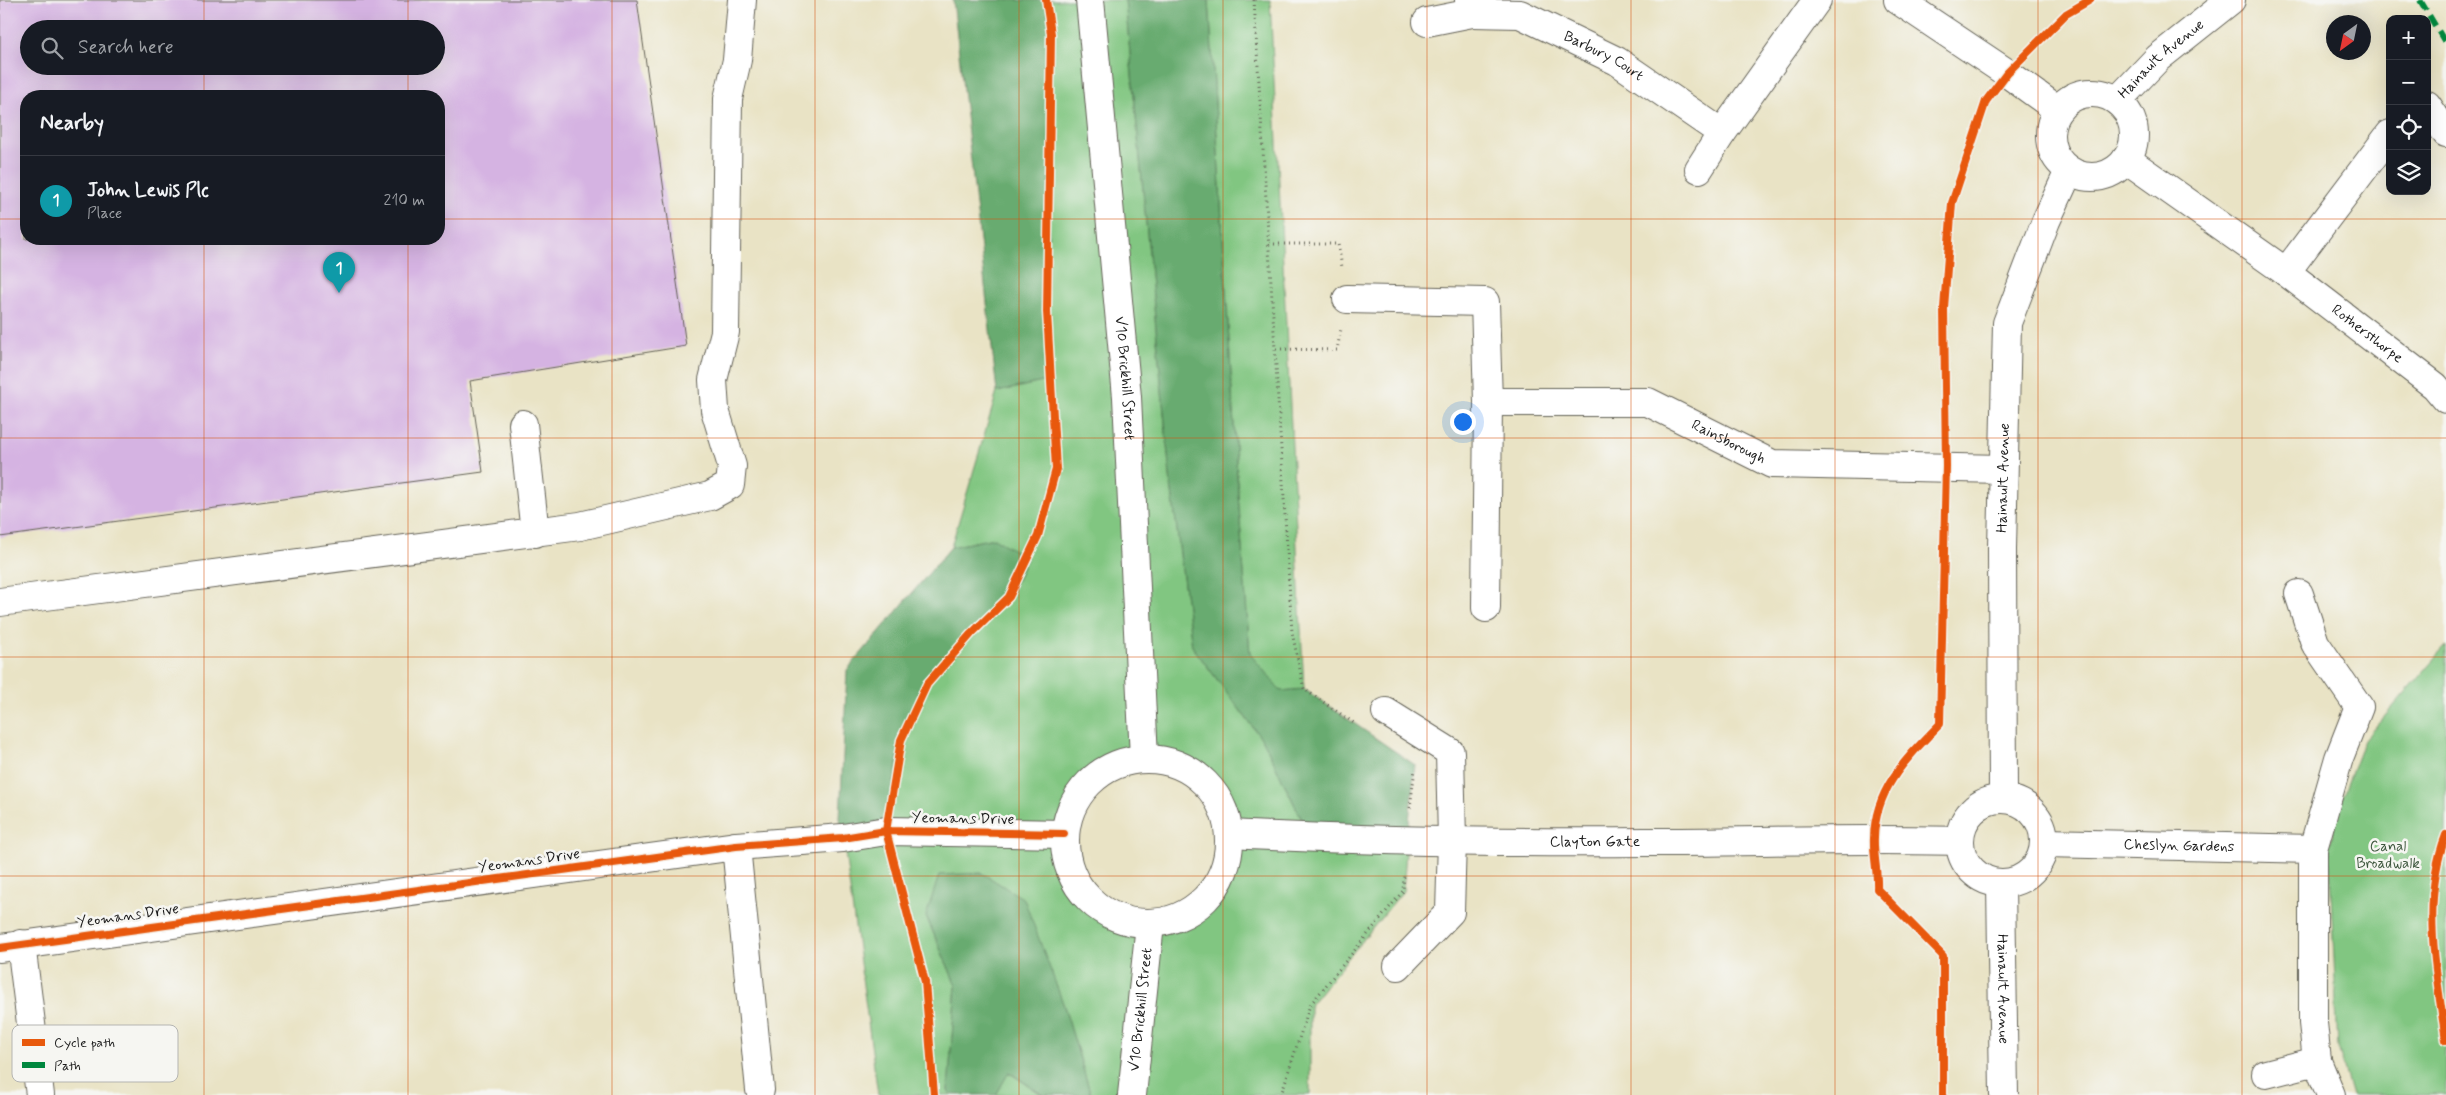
<!DOCTYPE html>
<meta charset="utf-8">
<style>
:root{--surface:#171b24;--page:#242831;--text:#f1f3f6;--muted:#9ea1a6;--line:#363941;--accent:#d93025}
body{margin:0;font-family:Mynerve,sans-serif;background:var(--page);color:var(--text)}
.controls{position:absolute;right:15px;top:15px;display:grid;overflow:hidden;border-radius:10px;box-shadow:0 5px 20px #0002}
.controls button{width:45px;height:45px;display:grid;place-items:center;padding:0;border:0;border-bottom:1px solid var(--line);background:var(--surface);color:var(--text);font:25px sans-serif}
.compass{position:absolute;left:2326px;top:15px;width:45px;height:45px;border-radius:50%;background:var(--surface);box-shadow:0 5px 20px #0002;rotate:213deg}
.you{position:absolute;left:1462px;top:421px;width:18px;height:18px;margin:-12px;border:4px solid #fff;border-radius:50%;background:#1a73e8;box-shadow:0 0 0 8px #1a73e833}
.badge{display:grid;place-items:center;width:32px;height:32px;border-radius:50%;background:var(--accent);color:#fff;font-size:16px;font-weight:700}
.pin{position:absolute;translate:-50% -41px;filter:drop-shadow(0 1px 2px #0008)}
.pin::after{content:'';position:absolute;top:26px;width:18px;height:15px;background:inherit;clip-path:polygon(0 0,100% 0,50% 100%)}
.list{margin:0;padding:0;list-style:none}
h2{display:flex;justify-content:space-between;align-items:center;height:65px;margin:0;padding:0 20px;font-size:21px}
h2 small{font-size:16px;font-weight:400;color:var(--muted)}
.list li{display:grid;grid-template-columns:32px 1fr auto;gap:15px;align-items:center;box-sizing:border-box;height:90px;padding:0 20px;border-top:1px solid var(--line)}
.list b{display:block;font-size:19px;white-space:nowrap}
.list p{margin:0;font-size:16px;white-space:nowrap;color:var(--muted)}
.list em{font-size:16px;font-style:normal;color:var(--muted)}
.icon{flex:none;width:28px;height:28px;fill:none;stroke:currentColor;stroke-width:2;stroke-linecap:round;stroke-linejoin:round}
.map{position:relative;flex:none;width:2446px;height:1095px;overflow:hidden}
.search{position:absolute;background:var(--surface);box-shadow:0 5px 20px #0002;left:20px;top:20px;width:425px;height:55px;display:flex;align-items:center;gap:12px;box-sizing:border-box;padding:0 18px;border-radius:28px;color:var(--muted);font-size:19px}
.panel{position:absolute;background:var(--surface);box-shadow:0 5px 20px #0002;left:20px;top:90px;width:425px;height:155px;border-radius:20px}
.map>svg:first-child{display:block}
.green{fill:#81c681;stroke:#4e714e;fill-rule:evenodd}
.forest{fill:#68ab6f;stroke:#426446}
.building{fill:#d5b3e2;fill-rule:evenodd}
.lines{fill:none;stroke-linecap:round;stroke-linejoin:round}
.minor-casing{stroke:#646257;stroke-width:30}
.path{stroke:#646257;stroke-width:3;stroke-dasharray:1 4;stroke-linecap:butt}
.minor{stroke:#fff;stroke-width:28}
.quiet{stroke:#00873e;stroke-width:6;stroke-dasharray:12 6;stroke-linecap:butt}
.cycleway-casing{stroke:#f6f6f2;stroke-width:11}
.cycleway{stroke:#e8590c;stroke-width:8}
.grid{fill:none;stroke:#d4530e;stroke-width:1;stroke-opacity:0.55}
.labels{text-anchor:middle;dominant-baseline:central;stroke-width:5;stroke-linejoin:round;paint-order:stroke}
.street-label{font-size:15px;fill:#1c1c1c;stroke:#f6f6f2}
.park-label{font-size:15px;fill:#3f583f;stroke:#f6f6f2}
.key{fill:#f6f6f2;stroke:#b5b5b2;stroke-width:1}
.key-label{font-size:14px;fill:#1c1c1c}
</style>
<div class="map">
<svg width="2446" height="1095" viewBox="0 0 2446 1095">
<rect width="100%" height="100%" fill="#f6f6f2"/>
<filter id="ink" filterUnits="userSpaceOnUse"><feTurbulence type="fractalNoise" baseFrequency=".02" numOctaves="2"/><feDisplacementMap in="SourceGraphic" scale="10" xChannelSelector="R" yChannelSelector="G"/><feConvolveMatrix kernelMatrix="1 2 1 2 8 2 1 2 1" color-interpolation-filters="sRGB"/></filter>
<filter id="wash" filterUnits="userSpaceOnUse"><feTurbulence type="fractalNoise" baseFrequency=".0096" numOctaves="4" result="noise"/><feDisplacementMap in="SourceGraphic" scale="20" xChannelSelector="R" yChannelSelector="G"/><feGaussianBlur stdDeviation="1.12" result="paint"/><feColorMatrix in="noise" values="0 0 0 0 0 0 0 0 0 0 0 0 0 0 0 0 0 1.4 0 .05"/><feComposite in="paint" operator="in"/></filter>
<g filter="url(#wash)">
<rect width="100%" height="100%" fill="#e9e3c5"/>
<!-- green -->
<path class="green" d="M1046,0H1125L1170,476L1192,646L1264,742L1311,838L1407,840L1403,891L1310,1005V1095H1091L1063,1003L926,916L956,985L948,1091L952,1095H878L843,838L886,831L901,740L927,684L971,634L1009,597L994,538L951,547L997,392L1051,380L1047,312L1051,34ZM1144,758C1167,762 1188,767 1206,783C1233,807 1238,864 1213,891C1201,903 1190,913 1174,919C1128,937 1073,901 1065,854C1063,841 1065,829 1069,817C1081,779 1107,765 1144,758Z
M1209,0H1270L1304,689L1281,691L1250,655L1238,494Z
M2446,646V1095H2352L2338,1048L2329,848L2342,798L2364,740Z
M1008,1072L1043,1095H996Z"/>
<!-- forest -->
<path class="forest" d="M953,0H1046L1051,34L1047,312L1051,380L997,392Z
M1125,0H1209L1238,494L1250,654L1281,691L1304,689L1415,765L1407,840L1311,838L1264,742L1192,646L1170,476Z
M994,538L1027,558L1009,597L971,634L927,684L901,740L886,831L843,838L840,818L847,670L951,547Z
M982,873L1024,899L1063,1003L1091,1095H1043L1009,1072L996,1095H952L948,1091L956,985L926,916L939,875Z"/>
<g id="blocks">
<!-- building -->
<path class="building" d="M0,0H637L686,346L470,381L483,472L0,537ZM29,29H436V66H29ZM26,96H439V239H26Z"/>
</g>
</g>
<g filter="url(#ink)">
<use href="#blocks" fill-opacity="0" stroke="#646257" stroke-width="1"/>
<g class="lines">
<defs>
<g id="minor">
<path id="s1" d="M1090,0L1127,397L1144,758"/>
<path id="s2" d="M1469,0L1472,13L1520,14L1617,61L1722,133L1817,0"/>
<path d="M1898,0L2007,73L2058,110"/>
<path d="M1427,22L1472,13"/>
<circle cx="2092" cy="135" r="42"/>
<path id="s3" d="M2117,101L2158,58L2231,0"/>
<path d="M2427,105L2446,133"/>
<path id="s4" d="M2390,134L2286,272L2435,386L2446,399"/>
<path d="M2126,159L2286,272"/>
<path d="M1699,169L1722,133"/>
<path id="s5" d="M1347,299L1485,302L1488,402H1648L1772,464L2003,469"/>
<path d="M523,424L535,533"/>
<path d="M2299,594L2315,643L2359,707L2339,758L2313,849"/>
<path d="M0,602L580,526L710,496L730,485L732,466L715,410L713,380L725,332L728,99L737,60L742,0"/>
<path d="M1486,608L1488,402"/>
<path d="M1386,712L1450,752L1452,840L1450,912L1398,966"/>
<circle cx="1147" cy="841" r="82"/>
<path id="s6" d="M2003,798L2002,549L2007,323L2046,221L2069,171"/>
<circle cx="2002" cy="841" r="42"/>
<path id="s7" d="M1230,834C1368,841 1507,843 1646,842C1751,842 1855,838 1960,841"/>
<path id="s8" d="M2044,843L2313,849V1023L2317,1061L2331,1095"/>
<path d="M736,846L760,1090"/>
<path id="s9" d="M2001,883L2004,1095"/>
<path d="M21,944L40,1095"/>
<path d="M0,948L736,846L843,838L886,831L1064,834"/>
<path d="M2266,1074L2317,1061"/>
<path id="s10" d="M1132,1095L1150,924"/>
</g>
</defs>
<!-- minor casing -->
<use href="#minor" class="minor-casing"/>
<!-- path -->
<path class="path" d="M1254,0L1292,632L1304,689L1354,723
M1269,244H1338L1342,267
M1276,349L1337,350L1341,329
M1410,808L1415,769
M1281,1095L1310,1005L1403,891L1404,874"/>
<!-- minor -->
<use href="#minor" class="minor"/>
<!-- quiet -->
<path class="quiet" d="M2420,0L2446,44"/>
<defs>
<path id="cycleway" d="M2446,835C2421,900 2436,973 2446,1040
M0,948L736,846L843,838L886,831L1064,834
M934,1095L925,982L886,831L901,740L927,684L971,634L1009,597L1038,536L1056,469L1047,312L1051,34L1046,0
M1943,1095V956L1877,889C1878,872 1873,855 1874,838C1875,788 1907,758 1940,724L1946,466L1944,308L1952,203L1986,101L2007,73L2066,14L2090,0"/>
</defs>
<!-- cycleway casing -->
<use href="#cycleway" class="cycleway-casing"/>
<!-- cycleway -->
<use href="#cycleway" class="cycleway"/>
</g>
</g>
<!-- grid -->
<path class="grid" d="M204,0V29M408,0V29M612,0V1095M815,0V1095M1019,0V1095M1223,0V1095M1427,0V1095M1631,0V1095M1835,0V1095M2038,0V1095M2242,0V1095M204,66V96M408,66V96M0,219H26M439,219H2446M204,239V1095M408,239V1095M0,438H2446M0,657H2446M0,876H2446"/>
<g class="labels">
<!-- street labels -->
<g class="street-label">
<text stroke="none"><textPath href="#s2" startOffset="155">Barbury Court</textPath></text>
<text stroke="none"><textPath href="#s3" startOffset="61">Hainault Avenue</textPath></text>
<text stroke="none"><textPath href="#s4" startOffset="275">Rothersthorpe</textPath></text>
<text stroke="none"><textPath href="#s1" startOffset="380">V10 Brickhill Street</textPath></text>
<text stroke="none"><textPath href="#s5" startOffset="488">Rainsborough</textPath></text>
<text stroke="none"><textPath href="#s6" startOffset="320">Hainault Avenue</textPath></text>
<text transform="translate(963 819) rotate(1)">Yeomans Drive</text>
<text stroke="none"><textPath href="#s7" startOffset="365">Clayton Gate</textPath></text>
<text stroke="none"><textPath href="#s8" startOffset="135">Cheslyn Gardens</textPath></text>
<text transform="translate(529 861) rotate(-8)">Yeomans Drive</text>
<text transform="translate(128 916) rotate(-8)">Yeomans Drive</text>
<text stroke="none"><textPath href="#s9" startOffset="106">Hainault Avenue</textPath></text>
<text stroke="none"><textPath href="#s10" startOffset="86">V10 Brickhill Street</textPath></text>
</g>
<!-- park labels -->
<g class="park-label">
<text x="2388" y="847">Canal<tspan x="2388" dy="17">Broadwalk</tspan></text>
</g>
</g>
<!-- legend -->
<rect x="12" y="1025" width="166" height="57" rx="8" class="key"/>
<rect x="22" y="1039" width="23" height="7" fill="#e8590c"/>
<rect x="22" y="1062" width="23" height="6" fill="#00873e"/>
<g class="key-label">
<text x="54" y="1047">Cycle path</text>
<text x="54" y="1070">Path</text>
</g>
</svg>
<div class="controls">
<button>+</button>
<button>−</button>
<button><svg class="icon" aria-label="locate" viewBox="0 0 24 24"><circle cx="12" cy="12" r="6"/><path d="M12 2v4M12 18v4M2 12h4M18 12h4"/></svg></button>
<button><svg class="icon" aria-label="layers" viewBox="0 0 24 24"><path d="M12 4l9 5-9 5-9-5zM3 14l9 5 9-5"/></svg></button>
</div>
<svg class="compass" viewBox="-18 -18 36 36"><path d="M0-13l5 13h-10z" fill="#e53935"/><path d="M0 13l5-13h-10z" fill="#9ea1a6"/></svg>
<div class="you"></div>
<div class="pin badge" style="left:339px;top:293px;background:#0f9aa8">1</div>
<div class="search"><svg class="icon" aria-label="search" viewBox="0 0 24 24"><circle cx="10" cy="10" r="6"/><path d="M15 15l6 6"/></svg>Search here</div>
<section class="panel">
<h2>Nearby<small></small></h2>
<ul class="list">
<li><span class="badge" style="background:#0f9aa8">1</span><div><b>John Lewis Plc</b><p>Place</p></div><em>210 m</em></li>
</ul>
</section>
</div>
